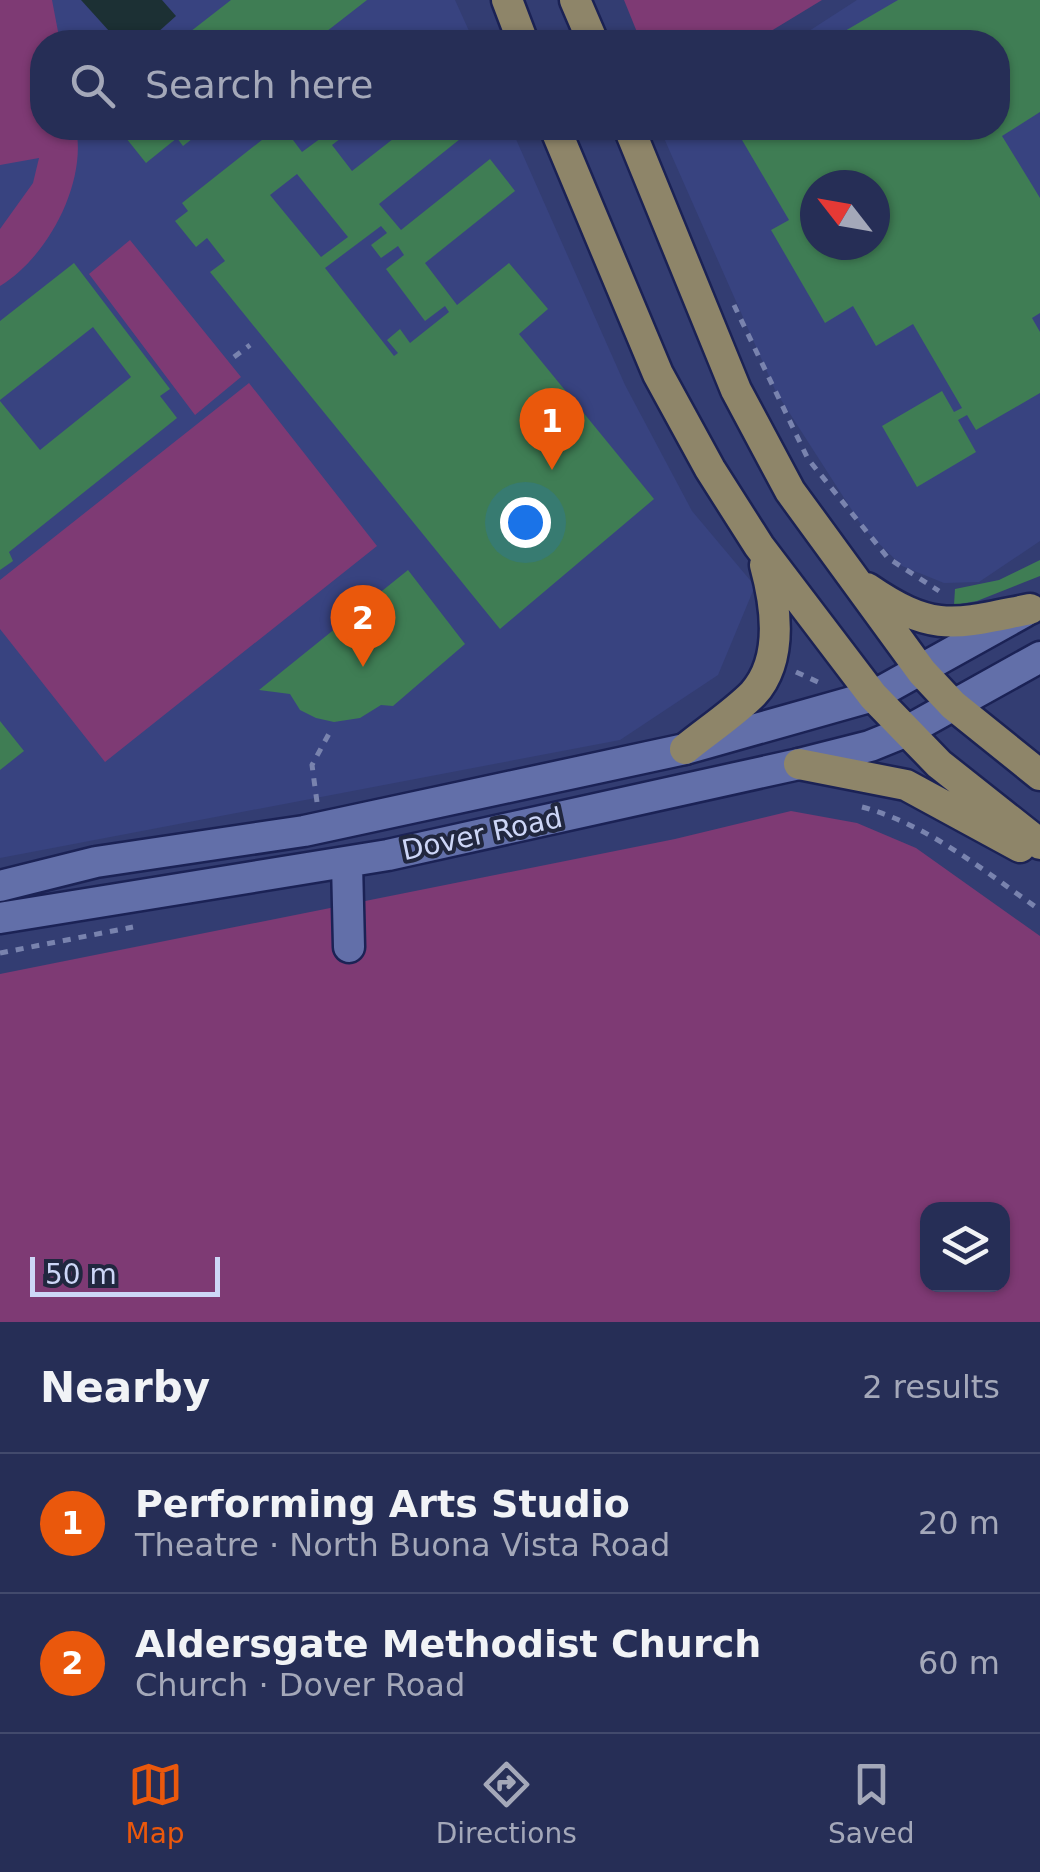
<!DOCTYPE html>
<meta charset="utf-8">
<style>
:root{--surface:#262e56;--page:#323a60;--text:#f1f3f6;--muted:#a4a8b9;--line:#424a6c;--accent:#ea580c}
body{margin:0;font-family:"DejaVu Sans",sans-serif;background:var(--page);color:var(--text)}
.controls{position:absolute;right:30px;bottom:30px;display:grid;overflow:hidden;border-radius:20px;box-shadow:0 2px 8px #0004}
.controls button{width:90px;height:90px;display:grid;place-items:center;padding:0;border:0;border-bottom:2px solid var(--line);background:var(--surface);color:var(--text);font:50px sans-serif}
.compass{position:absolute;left:800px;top:170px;width:90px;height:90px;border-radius:50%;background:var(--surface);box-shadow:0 2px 8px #0004;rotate:301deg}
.scale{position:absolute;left:30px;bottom:25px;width:190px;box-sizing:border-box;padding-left:10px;border:5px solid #cdd6f7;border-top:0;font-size:28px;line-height:35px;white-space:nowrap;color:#cdd6f7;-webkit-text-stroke:8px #21273f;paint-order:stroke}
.you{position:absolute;left:525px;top:522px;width:35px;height:35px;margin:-25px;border:8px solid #fff;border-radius:50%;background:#1a73e8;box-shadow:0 0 0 15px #1a73e833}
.badge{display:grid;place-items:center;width:65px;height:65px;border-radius:50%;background:var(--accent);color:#fff;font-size:32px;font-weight:700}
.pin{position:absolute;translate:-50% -82px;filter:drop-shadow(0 2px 5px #0008)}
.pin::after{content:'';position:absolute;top:52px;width:35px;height:30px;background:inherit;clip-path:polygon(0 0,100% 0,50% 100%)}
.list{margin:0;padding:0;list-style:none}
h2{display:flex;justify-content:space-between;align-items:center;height:130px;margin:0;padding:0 40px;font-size:42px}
h2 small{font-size:32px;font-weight:400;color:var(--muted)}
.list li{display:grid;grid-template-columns:65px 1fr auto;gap:30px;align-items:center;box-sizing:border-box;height:140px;padding:0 40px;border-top:2px solid var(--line)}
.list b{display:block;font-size:38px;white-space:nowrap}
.list p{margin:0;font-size:32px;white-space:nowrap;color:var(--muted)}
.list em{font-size:32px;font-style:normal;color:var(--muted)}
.icon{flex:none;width:55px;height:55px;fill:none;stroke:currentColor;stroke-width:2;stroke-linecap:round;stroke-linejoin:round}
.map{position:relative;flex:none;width:1040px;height:1322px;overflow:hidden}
.search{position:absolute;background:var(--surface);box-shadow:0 2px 8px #0004;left:30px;right:30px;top:30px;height:110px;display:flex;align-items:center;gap:25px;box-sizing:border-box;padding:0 35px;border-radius:40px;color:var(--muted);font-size:38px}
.sheet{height:410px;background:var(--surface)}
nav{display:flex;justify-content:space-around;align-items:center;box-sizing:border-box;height:140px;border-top:2px solid var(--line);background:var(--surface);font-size:28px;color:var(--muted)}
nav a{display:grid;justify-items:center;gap:5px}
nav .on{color:var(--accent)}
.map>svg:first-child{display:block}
.built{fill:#384380;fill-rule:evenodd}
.green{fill:#7e3a74;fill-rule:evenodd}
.water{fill:#1c3034}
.building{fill:#3f7d54;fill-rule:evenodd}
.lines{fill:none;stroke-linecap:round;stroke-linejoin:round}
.minor-casing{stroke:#1b2255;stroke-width:35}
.major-casing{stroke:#1b2255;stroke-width:35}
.path{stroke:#7983ae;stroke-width:5;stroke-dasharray:8 8;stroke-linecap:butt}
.minor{stroke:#626fa9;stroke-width:30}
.major{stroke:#8e8569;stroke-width:30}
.labels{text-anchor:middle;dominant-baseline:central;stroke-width:8;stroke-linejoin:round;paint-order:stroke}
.street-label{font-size:28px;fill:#cdd6f7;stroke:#21273f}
</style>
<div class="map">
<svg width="1040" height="1322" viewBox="0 0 1040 1322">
<rect width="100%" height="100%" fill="#333d72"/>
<!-- built -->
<path class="built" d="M0,0H455L474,42H42V128H511L625,385L692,511L755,586L718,675L620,740L0,858Z
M857,0H1040V541L979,582L944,583L902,566L864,529L776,392L660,129L998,128V42H792ZM815,185H875V245H815Z"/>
<!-- green -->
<path class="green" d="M0,0H52L60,42H42V128H76C87,183 48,257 0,286V229L33,183L39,158L0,165Z
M624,0H822L753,42H641Z
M130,240L241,377L195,415L89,274Z
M249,383L377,546L105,762L0,629V580Z
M791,811L857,823L916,848L1040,936V1322H0V974L675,839ZM928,1210H1002V1284H928Z"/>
<!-- water -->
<path class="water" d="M81,0H162L176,16L147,42H119Z"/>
<!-- building -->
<path class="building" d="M231,0H367L313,42H177Z
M898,0H1040V112L1002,136L1040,198V313L1032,318L1040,332V393L976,430L967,415L958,420L976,452L917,487L882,426L942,391L954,412L962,408L913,324L876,346L853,306L825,323L771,230L789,220L735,128H998V42H826ZM815,185H875V245H815Z
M118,128H206L183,146L177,138L146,163Z
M277,128H284L302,152L321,138L312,128H354L332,145L352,171L407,128H467L470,131L379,204L401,230L490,159L515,191L425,263L457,305L509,263L548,309L519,334L654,499L500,629L210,272L225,261L207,238L196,247L175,221L188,211L182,203ZM297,174L348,237L321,257L270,195ZM381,226L387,233L371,245L381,258L398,246L404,255L386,269L425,321L445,306L449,312L410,343L400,329L387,340L398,353L394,356L325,268Z
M74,263L170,389L160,396L177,418L9,552L13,561L0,570V401L40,450L131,377L93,327L0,400V321Z
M1040,560V576L977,601L954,605L955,589L999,580Z
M408,570L465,644L393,706L381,705L360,718L334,722L316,718L300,710L290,694L259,690Z
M0,721L24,751L0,770Z"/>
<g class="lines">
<defs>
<path id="minor" d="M347,863L349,947
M0,886L96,862L304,831L685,749L873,696L1024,612
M0,918L388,855L799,764L870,746L907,731L1040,657"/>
<path id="major" d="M507,0L523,42
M575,0L593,42
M555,128L658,374L710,469L759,546L873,696L939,764L1040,844
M629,128L736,390L790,491L922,672L953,705L1040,775
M867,588C934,634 955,624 1030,609
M685,749C707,731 733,714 753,694C784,660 776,605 765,565
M799,764L906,785L1020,847"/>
</defs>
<!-- minor casing -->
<use href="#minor" class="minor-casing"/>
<!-- major casing -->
<use href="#major" class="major-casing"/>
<!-- path -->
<path class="path" d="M734,305L808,459L888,558L939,591
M234,357L250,345
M796,672L818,682
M317,802L312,765L331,730
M862,807C929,825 984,871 1040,910
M0,953L133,927"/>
<!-- minor -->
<use href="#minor" class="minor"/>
<!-- major -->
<use href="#major" class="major"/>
</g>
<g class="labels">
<!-- street labels -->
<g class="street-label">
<text transform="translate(482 834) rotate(-12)">Dover Road</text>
</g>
</g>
</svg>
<div class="controls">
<button><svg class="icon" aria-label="layers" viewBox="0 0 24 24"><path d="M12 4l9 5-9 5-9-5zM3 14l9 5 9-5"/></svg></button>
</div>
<svg class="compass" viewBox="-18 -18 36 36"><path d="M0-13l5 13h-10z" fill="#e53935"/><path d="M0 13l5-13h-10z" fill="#a4a8b9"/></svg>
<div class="scale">50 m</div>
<div class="you"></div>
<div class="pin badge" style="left:552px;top:470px">1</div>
<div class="pin badge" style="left:363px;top:667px">2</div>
<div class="search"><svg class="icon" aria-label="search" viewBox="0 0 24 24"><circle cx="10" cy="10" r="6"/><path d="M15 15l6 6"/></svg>Search here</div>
</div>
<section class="sheet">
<h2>Nearby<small>2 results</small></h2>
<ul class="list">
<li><span class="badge">1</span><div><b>Performing Arts Studio</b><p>Theatre · North Buona Vista Road</p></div><em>20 m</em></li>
<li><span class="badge">2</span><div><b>Aldersgate Methodist Church</b><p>Church · Dover Road</p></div><em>60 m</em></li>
</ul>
</section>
<nav>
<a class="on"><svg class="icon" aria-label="map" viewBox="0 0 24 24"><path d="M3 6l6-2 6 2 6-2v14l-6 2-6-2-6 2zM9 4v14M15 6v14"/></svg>Map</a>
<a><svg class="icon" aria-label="directions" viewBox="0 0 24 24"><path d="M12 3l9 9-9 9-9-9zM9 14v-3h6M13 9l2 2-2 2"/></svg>Directions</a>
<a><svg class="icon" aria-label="saved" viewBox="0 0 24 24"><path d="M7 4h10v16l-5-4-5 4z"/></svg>Saved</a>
</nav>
